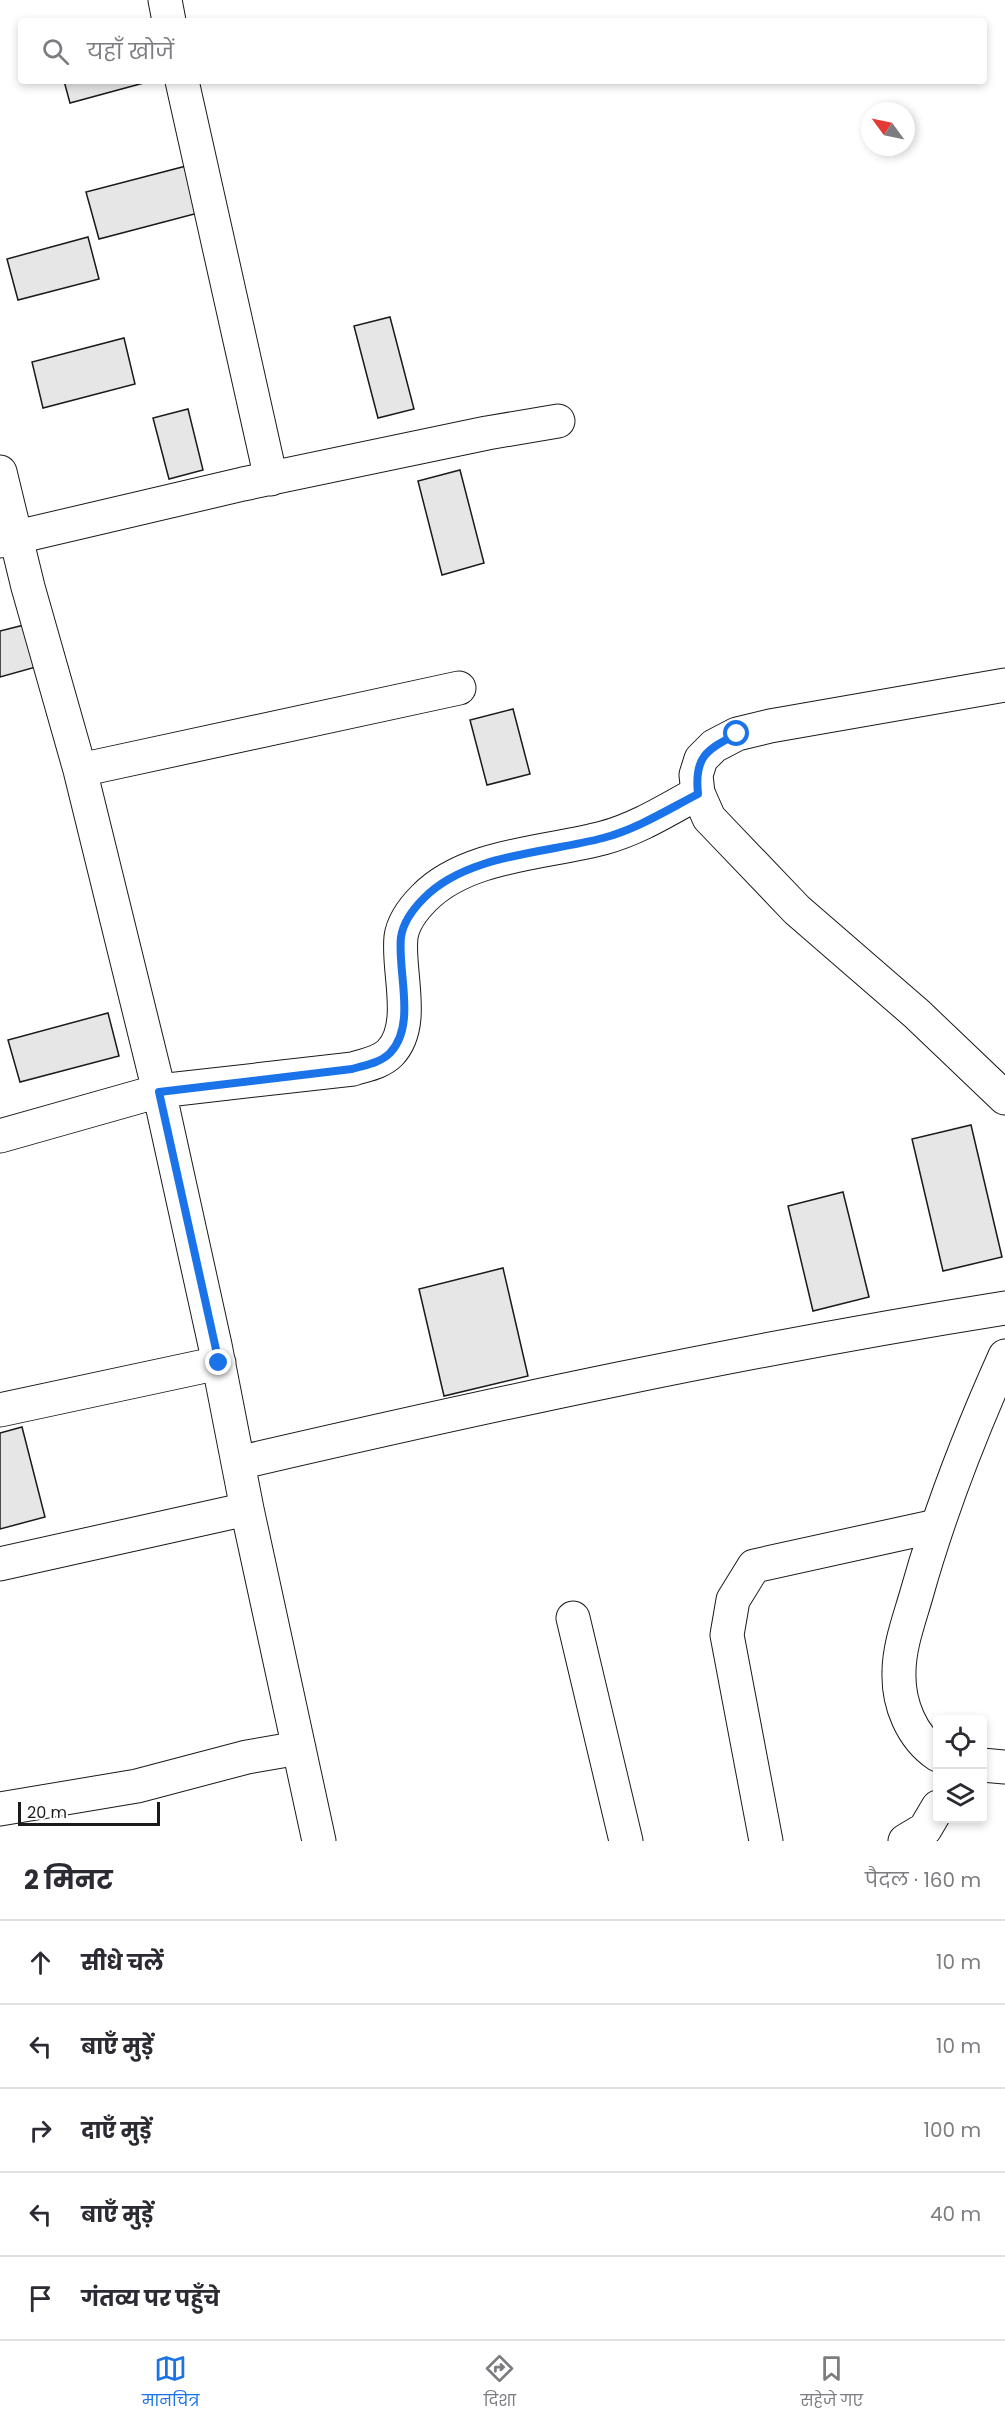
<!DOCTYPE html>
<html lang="hi">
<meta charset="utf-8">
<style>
:root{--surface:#fff;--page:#f7f7f7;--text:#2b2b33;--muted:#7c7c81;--line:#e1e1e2;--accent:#1a73e8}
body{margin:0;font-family:Poppins,"Noto Sans Devanagari",sans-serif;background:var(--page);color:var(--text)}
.controls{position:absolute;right:18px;bottom:18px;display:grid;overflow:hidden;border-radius:6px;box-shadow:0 3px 9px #0003}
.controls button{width:54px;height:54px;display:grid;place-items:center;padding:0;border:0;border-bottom:2px solid var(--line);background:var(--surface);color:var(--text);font:30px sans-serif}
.compass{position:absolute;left:861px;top:102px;width:54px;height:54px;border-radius:50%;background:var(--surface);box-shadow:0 3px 9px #0003;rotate:303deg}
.scale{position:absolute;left:18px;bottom:15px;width:142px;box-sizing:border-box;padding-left:6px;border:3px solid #1a1a1a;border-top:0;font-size:16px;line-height:21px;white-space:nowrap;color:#1a1a1a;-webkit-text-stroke:4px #fff;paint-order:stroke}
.stop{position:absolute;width:18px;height:18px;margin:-14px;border:4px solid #1a73e8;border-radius:50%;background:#fff}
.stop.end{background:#1a73e8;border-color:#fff;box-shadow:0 2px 6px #0008}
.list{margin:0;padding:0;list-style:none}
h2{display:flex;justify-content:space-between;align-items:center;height:78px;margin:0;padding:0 24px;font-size:26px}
h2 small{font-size:20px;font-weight:400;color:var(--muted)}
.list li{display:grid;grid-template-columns:39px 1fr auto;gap:18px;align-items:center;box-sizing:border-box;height:84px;padding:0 24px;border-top:2px solid var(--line)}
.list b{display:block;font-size:22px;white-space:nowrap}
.list em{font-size:20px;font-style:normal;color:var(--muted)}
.icon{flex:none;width:33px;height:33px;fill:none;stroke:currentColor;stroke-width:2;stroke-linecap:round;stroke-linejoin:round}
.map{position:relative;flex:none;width:1005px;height:1841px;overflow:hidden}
.search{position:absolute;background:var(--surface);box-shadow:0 3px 9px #0003;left:18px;right:18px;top:18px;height:66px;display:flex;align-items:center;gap:15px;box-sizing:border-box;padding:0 21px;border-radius:6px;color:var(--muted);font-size:22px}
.sheet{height:498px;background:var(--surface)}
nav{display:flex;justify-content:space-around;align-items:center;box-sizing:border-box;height:84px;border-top:2px solid var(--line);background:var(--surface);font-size:16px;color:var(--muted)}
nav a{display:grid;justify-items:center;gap:3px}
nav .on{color:var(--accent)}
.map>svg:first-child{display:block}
.building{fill:#e6e6e6;stroke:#1a1a1a;stroke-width:1.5}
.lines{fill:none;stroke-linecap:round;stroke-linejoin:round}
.street-casing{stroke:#1a1a1a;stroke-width:35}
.secondary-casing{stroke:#1a1a1a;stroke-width:35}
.street{stroke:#fff;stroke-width:33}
.secondary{stroke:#fff;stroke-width:33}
.route{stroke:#1a73e8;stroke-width:8}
</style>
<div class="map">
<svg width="1005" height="1841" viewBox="0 0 1005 1841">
<rect width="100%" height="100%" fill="#fff"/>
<!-- building -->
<path class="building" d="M64,81H151L70,103Z
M190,165L202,212L99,239L86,192Z
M88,237L99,279L18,300L7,259Z
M390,317L414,409L378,418L354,326Z
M124,338L135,384L43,408L32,362Z
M188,409L203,470L169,479L153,418Z
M460,470L484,563L442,575L418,481Z
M32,623L43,665L0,677V631Z
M513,709L530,774L487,785L470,720Z
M108,1013L119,1056L20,1082L8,1040Z
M971,1125L1002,1257L943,1271L912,1139Z
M843,1192L869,1297L813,1311L788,1206Z
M503,1268L528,1376L444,1396L419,1289Z
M22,1427L45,1517L0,1529V1433Z"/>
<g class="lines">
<defs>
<path id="street" d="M165,0L169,21
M182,81L271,479
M0,472L28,587L80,770L159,1091L215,1345L247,1509L319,1841
M0,541L243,484L487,433L558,421
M80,770L459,688
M0,1136L159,1091L353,1069C365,1065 380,1063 390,1053C417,1025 397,971 401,937C403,923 414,908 424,898C467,854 547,853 603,838C637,829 667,810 698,793
M0,1410L219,1363
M238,1463C492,1404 747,1349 1005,1308
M0,1564L247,1509
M573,1618L626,1841
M0,1809L137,1786L247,1757L299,1748
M766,1841L727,1635L733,1600L754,1566L936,1526
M905,1841L925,1829L938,1807"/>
<path id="secondary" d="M1005,685L770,726L737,734L714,746L701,759L696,775L698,793L709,818L797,910L917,1014L1005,1098
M938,1755C911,1737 898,1703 899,1672C899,1647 909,1620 916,1596C939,1513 970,1434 1005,1356
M982,1765L1005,1767"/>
</defs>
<!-- street casing -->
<use href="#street" class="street-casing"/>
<!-- secondary casing -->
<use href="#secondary" class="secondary-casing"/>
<!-- street -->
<use href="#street" class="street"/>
<!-- secondary -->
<use href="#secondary" class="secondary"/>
</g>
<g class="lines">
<!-- route -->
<path class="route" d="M219,1363L159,1092L352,1069C365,1065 380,1063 390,1053C417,1025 397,971 401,937C403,923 414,908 424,898C467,854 547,853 603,838C637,829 667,810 698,794C694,757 706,750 737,734"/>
</g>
</svg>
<div class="controls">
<button><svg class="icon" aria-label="locate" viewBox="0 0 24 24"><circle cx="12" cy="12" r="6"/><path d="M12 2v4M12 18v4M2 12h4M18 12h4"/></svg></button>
<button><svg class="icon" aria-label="layers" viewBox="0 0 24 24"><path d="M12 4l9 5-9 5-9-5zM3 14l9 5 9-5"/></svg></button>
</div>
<svg class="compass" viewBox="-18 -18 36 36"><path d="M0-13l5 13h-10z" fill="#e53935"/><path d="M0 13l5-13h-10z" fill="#7c7c81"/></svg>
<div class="scale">20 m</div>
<div class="stop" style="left:737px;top:734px"></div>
<div class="stop end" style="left:219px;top:1363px"></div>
<div class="search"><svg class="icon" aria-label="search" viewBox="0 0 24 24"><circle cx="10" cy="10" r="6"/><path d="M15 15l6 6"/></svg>यहाँ खोजें</div>
</div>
<section class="sheet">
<h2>2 मिनट<small>पैदल · 160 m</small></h2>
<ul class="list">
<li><svg class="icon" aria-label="ahead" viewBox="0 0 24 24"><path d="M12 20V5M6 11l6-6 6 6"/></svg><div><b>सीधे चलें</b></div><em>10 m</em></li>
<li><svg class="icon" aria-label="left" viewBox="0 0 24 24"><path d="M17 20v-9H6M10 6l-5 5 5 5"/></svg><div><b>बाएँ मुड़ें</b></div><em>10 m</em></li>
<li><svg class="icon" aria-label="right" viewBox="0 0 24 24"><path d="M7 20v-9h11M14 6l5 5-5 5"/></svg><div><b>दाएँ मुड़ें</b></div><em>100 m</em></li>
<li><svg class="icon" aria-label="left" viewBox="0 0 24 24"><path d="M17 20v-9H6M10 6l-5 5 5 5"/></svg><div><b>बाएँ मुड़ें</b></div><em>40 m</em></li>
<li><svg class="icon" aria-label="arrive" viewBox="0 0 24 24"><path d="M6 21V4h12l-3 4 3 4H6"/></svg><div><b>गंतव्य पर पहुँचे</b></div></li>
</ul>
</section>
<nav>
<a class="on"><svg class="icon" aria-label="map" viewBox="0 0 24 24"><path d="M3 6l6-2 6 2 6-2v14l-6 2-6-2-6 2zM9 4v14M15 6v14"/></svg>मानचित्र</a>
<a><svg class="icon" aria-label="directions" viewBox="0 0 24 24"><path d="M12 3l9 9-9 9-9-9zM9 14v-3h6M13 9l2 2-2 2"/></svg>दिशा</a>
<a><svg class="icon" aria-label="saved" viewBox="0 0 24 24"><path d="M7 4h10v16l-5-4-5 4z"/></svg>सहेजे गए</a>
</nav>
